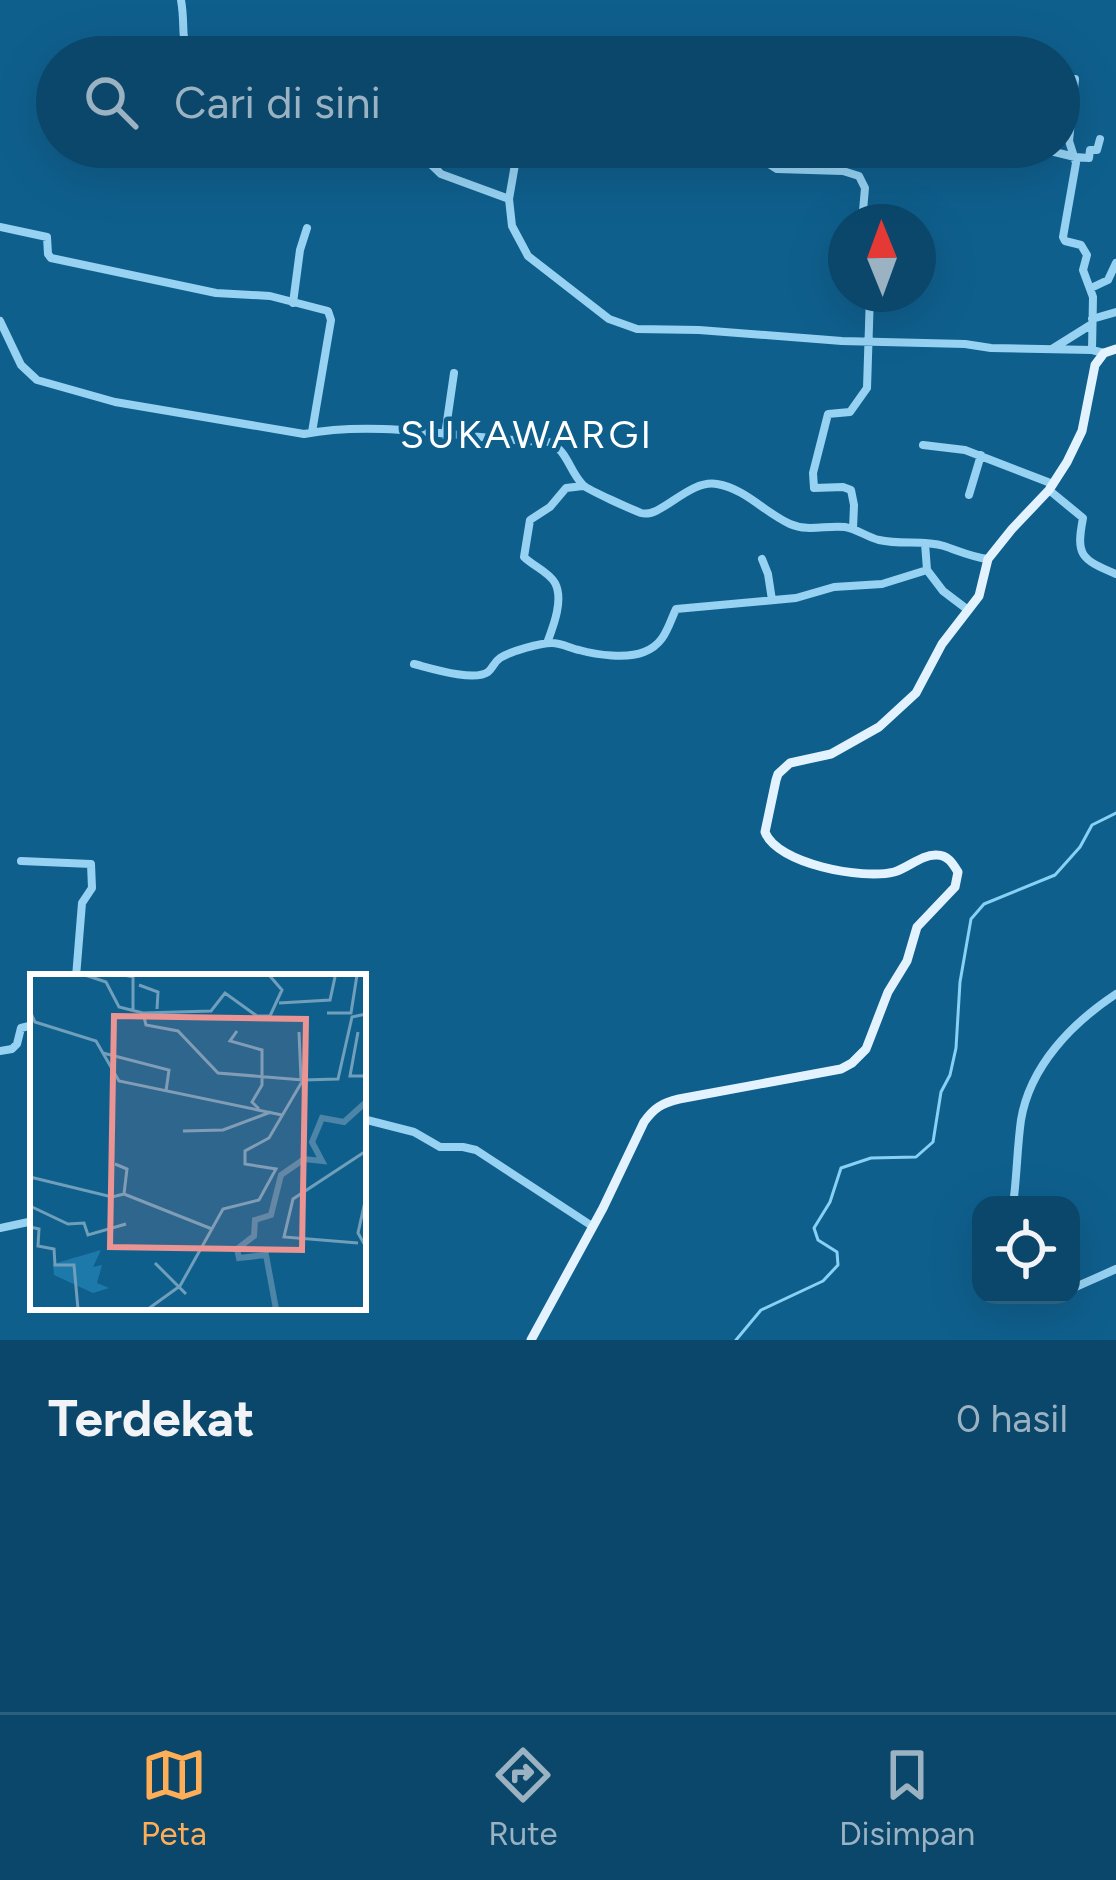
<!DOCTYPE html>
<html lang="id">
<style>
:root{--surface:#0b476a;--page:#195172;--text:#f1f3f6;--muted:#9ab2c1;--line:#2b5f7e;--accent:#ffae58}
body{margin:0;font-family:Figtree,sans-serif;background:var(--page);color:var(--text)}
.controls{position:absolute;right:36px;bottom:36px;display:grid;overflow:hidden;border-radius:24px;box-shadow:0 12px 48px #0002}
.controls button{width:108px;height:108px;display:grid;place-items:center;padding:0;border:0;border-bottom:3px solid var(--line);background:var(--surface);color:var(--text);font:60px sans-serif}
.compass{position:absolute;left:828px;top:204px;width:108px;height:108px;border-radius:50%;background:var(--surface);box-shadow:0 12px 48px #0002;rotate:359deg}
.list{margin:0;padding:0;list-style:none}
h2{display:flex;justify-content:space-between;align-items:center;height:156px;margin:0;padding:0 48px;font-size:51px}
h2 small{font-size:39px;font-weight:400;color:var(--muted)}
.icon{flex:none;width:66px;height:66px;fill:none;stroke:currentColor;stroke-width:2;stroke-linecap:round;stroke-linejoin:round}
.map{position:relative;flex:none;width:1116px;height:1340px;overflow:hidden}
.search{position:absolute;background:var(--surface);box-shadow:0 12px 48px #0002;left:36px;right:36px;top:36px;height:132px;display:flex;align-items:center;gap:30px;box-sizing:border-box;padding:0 42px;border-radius:66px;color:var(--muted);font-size:45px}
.sheet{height:372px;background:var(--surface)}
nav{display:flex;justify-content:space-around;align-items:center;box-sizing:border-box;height:168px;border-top:3px solid var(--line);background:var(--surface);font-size:33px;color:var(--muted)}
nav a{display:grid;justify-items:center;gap:6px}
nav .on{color:var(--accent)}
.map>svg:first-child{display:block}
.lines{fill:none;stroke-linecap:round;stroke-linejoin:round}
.stream{stroke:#88d1f6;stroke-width:3}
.minor{stroke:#97d2f3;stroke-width:8}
.major{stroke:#e2f3ff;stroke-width:9}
.labels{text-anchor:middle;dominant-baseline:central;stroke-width:9;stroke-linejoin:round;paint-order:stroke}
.quarter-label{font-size:39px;letter-spacing:3px;fill:#fff;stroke:#0f5f8d}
.inset-river{fill:none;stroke:#4c85a7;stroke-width:6}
.inset-road{fill:none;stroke:#6f9fbb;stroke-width:3}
.view{fill:#ea9494;fill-opacity:0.15;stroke:#ea9494;stroke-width:6}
.inset-edge{fill:none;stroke:#fff;stroke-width:6}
</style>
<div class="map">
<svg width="1116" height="1340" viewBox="0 0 1116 1340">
<rect width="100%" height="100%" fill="#0f5f8d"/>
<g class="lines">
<!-- stream -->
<path class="stream" d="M736,1340L761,1310L823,1281L838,1265L837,1252L818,1240L814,1228L830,1202L841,1168L871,1158L916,1157L933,1142L941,1092L950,1075L956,1048L960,982L971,919L984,904L1055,875L1080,847L1092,825L1116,813"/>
<!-- minor -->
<path class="minor" d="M181,0C188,39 171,52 222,57
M291,57L303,53L319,57
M1075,79L1069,141L1076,163L1063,237L1065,241L1081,245L1087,255L1083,270L1093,297L1092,350
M413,147L441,174L509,199L512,226L528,256L609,319L637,329L699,330L842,341L965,344L991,348L1092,350L1104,353
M742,147L777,169L843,171L859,176L865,188L862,222
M982,149H1042L1075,157L1089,158L1090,150H1097L1100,139
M509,199L518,147
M0,227L47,237L48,254L51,258L216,293L270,296L328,311L331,320L312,432
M1091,288L1108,280L1116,263
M293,303L300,250L307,228
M1092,319L1116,312
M0,321L21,365L37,380L115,402L304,434C382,419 469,440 549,442C568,451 569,471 583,485C588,490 633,510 641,513C661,519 688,479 717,484C746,489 765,513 790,524C808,532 826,525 845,527C857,529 867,537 879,540C901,545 923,540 944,546C959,551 972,557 988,559
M1052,349L1092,324
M445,435L454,373
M923,445L965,450L1053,484
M1049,490L1083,518C1076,555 1080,559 1116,574
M969,495L981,455
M853,529L854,505L851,490L843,487L814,488L813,473L828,414L850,412L867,388L870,294
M762,559L768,574L772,600
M927,570L943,591L968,610
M547,643C553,627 564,600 555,583C549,572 533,566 524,557L530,520L550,507L566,488L583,486
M414,664C430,668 474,682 488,672C493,668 494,662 500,658C511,651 540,643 552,643C561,643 570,648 579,650C597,655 627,659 644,652C665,644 668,626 676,609L796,598L834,587L882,584L927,570L925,543
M21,861L91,864L92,888L82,903L76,977
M0,1051L12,1049L17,1044L21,1028L33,1025
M363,1119L414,1132L440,1147H463L476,1150L592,1226
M1013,1205C1017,1177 1017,1148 1021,1120C1030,1066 1072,1023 1116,994
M0,1228L33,1221
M1071,1289L1116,1269
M1037,1295H1049"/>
<!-- major -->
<path class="major" d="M531,1340L603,1208L644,1122C654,1108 662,1103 679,1099L841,1069L852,1063L866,1049L888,992L907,961L917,927L955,887L958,872C953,864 948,855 937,855C922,854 908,868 894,872C863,880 777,864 765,832L776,780L778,774L790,763L831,754L879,727L916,693L942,644L979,596L988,559L1012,529L1049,490L1067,462L1082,431L1095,365L1104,353L1116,349"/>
</g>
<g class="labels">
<!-- quarter labels -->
<g class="quarter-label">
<text x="527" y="434">SUKAWARGI</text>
</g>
</g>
<!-- overview -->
<g transform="translate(30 974)">
<rect width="336" height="336" fill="#0f5f8d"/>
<path d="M71,276L63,293L72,291L67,309L79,314L63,319L24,301L23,290Z" fill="#1e79ab"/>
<path class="inset-river" d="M246,335L236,281L209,284L207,275L224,262L225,246L241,241L251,201L274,185L292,187L282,168L292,144L314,148L336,128"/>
<path class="inset-road" d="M55,1L76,8L89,33L113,39L116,51L148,57L188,99L273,106M94,1L103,3V37M109,11L128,18L127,35M249,29L300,26L305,3M0,37L5,48L66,67L89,107L252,141M113,39L181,37L195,19L227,42H240L252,16L239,1M297,39H321L327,1M207,57L200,67L232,76V111L222,128L229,135M269,58L271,105M328,58L320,102H336M73,79L139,96L136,117M153,157L193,156L241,138M0,203L82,223L94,220L97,195L85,190M94,220L182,255M336,223L328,259L336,273M0,232L38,250L54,249L58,261L96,250M0,253L9,255L8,272L24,275L25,291H44L48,335M328,269L254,263L263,225L336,177M125,289L156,320M118,335L150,312L193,235L229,226L246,195L215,190V177L239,164L273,106L308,105L322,43L336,40"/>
<path class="view" d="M84,42L276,45L272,276L80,273Z"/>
<rect width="336" height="336" class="inset-edge"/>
</g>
</svg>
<div class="controls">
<button><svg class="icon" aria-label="locate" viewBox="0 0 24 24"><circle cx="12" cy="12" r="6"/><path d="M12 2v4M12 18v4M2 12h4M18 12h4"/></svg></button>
</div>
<svg class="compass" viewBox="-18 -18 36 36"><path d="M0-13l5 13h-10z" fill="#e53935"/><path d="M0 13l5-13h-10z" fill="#9ab2c1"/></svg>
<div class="search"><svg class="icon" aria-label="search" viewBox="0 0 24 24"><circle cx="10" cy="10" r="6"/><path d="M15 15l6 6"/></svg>Cari di sini</div>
</div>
<section class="sheet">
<h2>Terdekat<small>0 hasil</small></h2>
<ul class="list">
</ul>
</section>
<nav>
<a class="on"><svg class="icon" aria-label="map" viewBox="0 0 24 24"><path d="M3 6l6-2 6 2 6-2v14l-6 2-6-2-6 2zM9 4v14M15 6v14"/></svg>Peta</a>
<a><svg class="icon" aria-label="directions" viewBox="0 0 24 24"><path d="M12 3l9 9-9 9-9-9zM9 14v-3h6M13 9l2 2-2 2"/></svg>Rute</a>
<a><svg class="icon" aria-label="saved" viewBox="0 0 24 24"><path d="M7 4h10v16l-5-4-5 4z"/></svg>Disimpan</a>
</nav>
